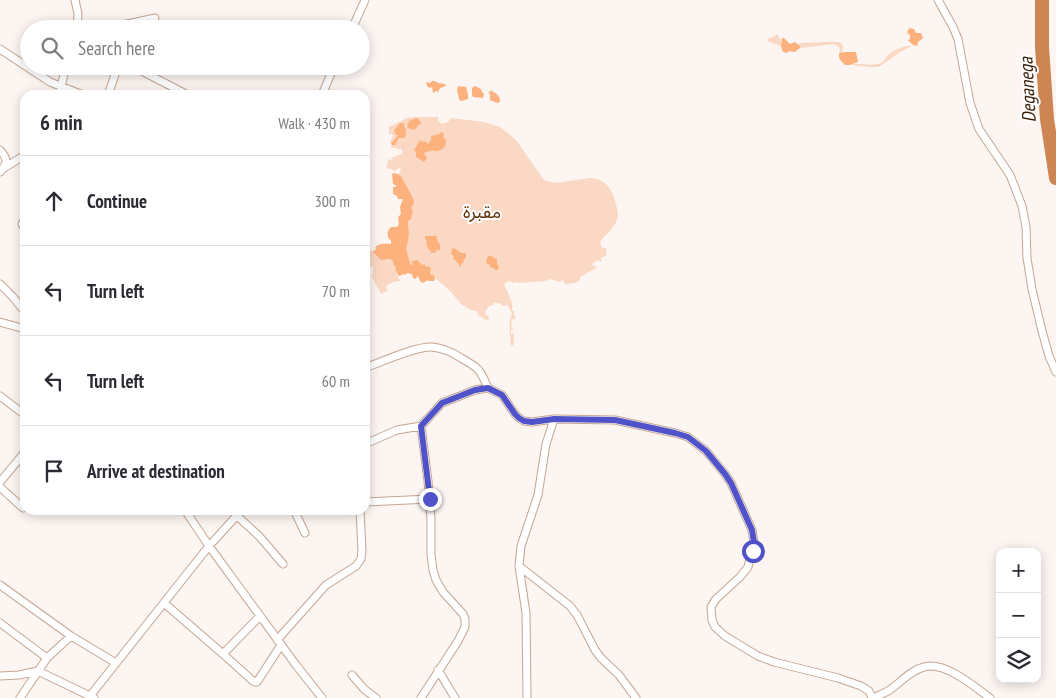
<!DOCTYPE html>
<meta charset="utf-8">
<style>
:root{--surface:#fff;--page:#f7f7f7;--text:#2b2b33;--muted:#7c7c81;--line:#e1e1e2}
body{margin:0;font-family:"PT Sans Narrow","Noto Sans Arabic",sans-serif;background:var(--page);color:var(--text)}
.controls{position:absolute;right:15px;bottom:15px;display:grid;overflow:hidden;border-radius:10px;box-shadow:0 2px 12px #0003}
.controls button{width:45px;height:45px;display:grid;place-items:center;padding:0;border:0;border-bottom:1px solid var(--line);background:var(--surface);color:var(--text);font:25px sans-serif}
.stop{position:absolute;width:15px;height:15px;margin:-11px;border:4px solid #4f52c8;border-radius:50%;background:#fff}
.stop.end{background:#4f52c8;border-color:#fff;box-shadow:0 1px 5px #0008}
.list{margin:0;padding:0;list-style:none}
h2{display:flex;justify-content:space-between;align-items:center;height:65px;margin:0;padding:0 20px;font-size:21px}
h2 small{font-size:16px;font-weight:400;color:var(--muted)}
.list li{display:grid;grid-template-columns:32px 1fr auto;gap:15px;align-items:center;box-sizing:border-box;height:90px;padding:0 20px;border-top:1px solid var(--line)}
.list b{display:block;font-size:19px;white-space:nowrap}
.list em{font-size:16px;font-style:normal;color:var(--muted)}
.icon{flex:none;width:28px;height:28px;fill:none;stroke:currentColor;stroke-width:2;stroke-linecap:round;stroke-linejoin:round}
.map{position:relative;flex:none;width:1056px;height:698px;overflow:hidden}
.search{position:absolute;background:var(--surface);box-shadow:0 2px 12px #0003;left:20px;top:20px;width:350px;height:55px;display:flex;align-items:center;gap:12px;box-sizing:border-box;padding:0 18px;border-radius:28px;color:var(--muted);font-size:19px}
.panel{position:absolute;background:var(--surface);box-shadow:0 2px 12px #0003;left:20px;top:90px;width:350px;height:425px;border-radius:15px}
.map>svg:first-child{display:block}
.green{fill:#fad8c3;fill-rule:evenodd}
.forest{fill:#fdb27e}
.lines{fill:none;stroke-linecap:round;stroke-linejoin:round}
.river{stroke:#cd8553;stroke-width:14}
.minor-casing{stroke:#c5a591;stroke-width:9}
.minor{stroke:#fff;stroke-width:7}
.route{stroke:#4f52c8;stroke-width:6}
.labels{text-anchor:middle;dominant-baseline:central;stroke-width:4;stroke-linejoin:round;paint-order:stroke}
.park-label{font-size:18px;fill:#5e2f06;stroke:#fff}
.water-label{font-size:19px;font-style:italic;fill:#3e200a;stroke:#fff}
</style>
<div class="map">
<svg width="1056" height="698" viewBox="0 0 1056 698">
<rect width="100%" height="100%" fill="#fcf5f1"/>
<!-- green -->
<path class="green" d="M777,34L779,37V39H781V46L767,41L769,38L774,37Z
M828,42H839L841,43L843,46L842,52L840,53L839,47L834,44L800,48V46L798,45L800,43Z
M906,46H912L900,52L879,67H869L850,65C859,62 873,67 881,63C886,60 883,61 886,57C890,52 901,47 906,46Z
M417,117H438V121L442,124L448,122L451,118L484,122L500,127L509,134L516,140L544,180L555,183L590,178C607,179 612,190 616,204C617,210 619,215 617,220C614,228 605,235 600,242L602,248H606L607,255L601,258L602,261L600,262L598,260L592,264L593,266L595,265L596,268L580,277V280L575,283L565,284L563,280L560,282L550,279L545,281L517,283L516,281L514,283L510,281L507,282L504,284C507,292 514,302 512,310L514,311V315L516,318L512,320L511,326L513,330H511V334H512L513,332L514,339L513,346H511C511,336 507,324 512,314L508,305L503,306L500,303H496L494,302L493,305C489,305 485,310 485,314L489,317V319L486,320L478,315L477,311L471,310L462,305L451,292L435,278L434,275L430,274L431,268L426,267L413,260L412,261L413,264L411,265L410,264L405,247L408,240L409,226L408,224V220L413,198L398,174L401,172L400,170L401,167H399V168L395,171L388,168L386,169L388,161L389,159L392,160L393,157L402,154V149H397L396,147L390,149L392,147L390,142L393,136L392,134H389V127L407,118ZM400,124L406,136L405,138H399L396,143H391L394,139L398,135L394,130Z
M365,249L374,251L373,252L388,260L390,259L393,261L396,267L395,269L400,281H396L387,285L386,288L388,290L381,294L372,277L373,267L365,265Z"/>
<!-- forest -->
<path class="forest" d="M909,28L914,29L916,33H921L923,38L918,42L917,46L913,45L908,40L910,39V35L907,33Z
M782,38H784L790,44L795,42L800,46V48L795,52L789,51L787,53L783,52L781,46Z
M845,52H856L858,62L850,65H845C840,60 839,60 839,53Z
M432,81H435L438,83L445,84L446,86L440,88L438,92L436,91L433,93L432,87L430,88L427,86L426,82L430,83Z
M458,86L466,87L468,94V99L461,101L459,99L457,90Z
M475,86L481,89L482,92L484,94L483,98L473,97L472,95V88Z
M492,90L493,92C497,93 501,98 500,102L497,103L490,100V94L488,93Z
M416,118L419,119L421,124L417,126V128C413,131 410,129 407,127L409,121Z
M400,123H402L405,124L404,126C406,129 407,134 405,138H399L395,145H392L391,143L398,135L395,134L394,130Z
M441,132L444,133L443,137L446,139C446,149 442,151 433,151V150L424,153L427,158L424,162L416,157V152L414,150L420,140L422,142L424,141L425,142H426L428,144C430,143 432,138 431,136L433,135L434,136L435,135L440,134Z
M394,173L398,174L401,176L413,198L414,203L411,208L413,211L411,219L408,221C408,227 410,233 408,240C408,242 407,244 407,247H406C407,252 409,262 411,265L413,264L411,261L417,260L422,265L424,264L426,267L428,266L431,268L430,274L434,275L435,278L434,281H429L428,280L423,283L420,281L418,276L415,279L413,278L412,274L407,273L405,275L403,274L400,276L398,275L395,269L396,267L394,266L393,261L390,259L381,260L373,252L376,249L375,247C380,243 385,243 391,244V240L389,239C387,234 387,231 391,227H397L399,224L398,217L401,214L400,207L403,199H398L397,196L393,194V187H395L397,186L393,184L392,174Z
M425,236H436L437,238L438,243L440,244V250H436V252L433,253H430L431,251L428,249L426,243L427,241L425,239Z
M454,248L461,253H466V258L463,260L464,263H462L461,266L460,267L458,263L456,262L457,261L454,260L453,255L451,254L452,249Z
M488,256H492L494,258L497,259V264L499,266L498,270H496L493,268H491L489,264H487L486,261Z"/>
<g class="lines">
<!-- river -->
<path class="river" d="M1042,0V47L1047,119L1056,178"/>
<defs>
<path id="minor" d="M75,0L78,14L77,29
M938,0L953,27L958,39L970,103L979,129L1010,175L1022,206L1026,227L1027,258L1032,289L1042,331L1049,356L1056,372
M115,29L118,26L155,18
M352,29L365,0
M0,49L50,82L83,95
M132,66L188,95
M59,95L66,66
M108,95L118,66
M322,95L334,66
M0,150C8,159 8,163 0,172
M4,168L25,155
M25,219L22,224L25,229
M0,284L13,297L25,312
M0,322L25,329
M365,368C381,362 416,346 432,347C442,348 452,352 461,358C479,368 480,369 488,388
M0,396L25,415
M421,426L428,481L431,519V555L433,570L436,580L443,592L463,614L465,619V627L458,641L421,698
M365,444L397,430L421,426L442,403L475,390L488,388L502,395L515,414L519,418L524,421L532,422L554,419L615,420L675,433L688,437L706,451L725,474L731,483L752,530L754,542L748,567L740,577L716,599L711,607L712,620L715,627L725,636L758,656L774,662L838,678L861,686L869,691L872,698
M0,482L25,452
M0,487L23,508
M365,502L430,499
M185,510L209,546L296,665L322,698
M294,510L305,533
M236,515L259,536L283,564
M519,566L570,606L577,615L595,650L601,658L619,675L636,698
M0,585L71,636L116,663
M164,603L223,654L260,616
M0,623L47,658
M277,640L326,585L356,566L361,559L362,551L360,510
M223,654L254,682H257L281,645
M438,670L455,698
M352,675L364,689L376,698
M0,676L19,675L38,671L94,698
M20,698L47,658L71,636
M89,698L90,696L209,546L242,510
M527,698L526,613L519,566L521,546L538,495L546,444L554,419
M873,698C879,695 886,693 891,689C901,682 911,670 924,667C944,661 974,686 990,698"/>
</defs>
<!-- minor casing -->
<use href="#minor" class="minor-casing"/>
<!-- minor -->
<use href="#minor" class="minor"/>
</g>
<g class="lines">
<!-- route -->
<path class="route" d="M430,499L421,426L442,403L475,390L488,388L502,395L515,414L519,418L524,421L532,422L554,419L615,420L675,433L688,437L706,451L725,474L731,483L752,530L754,542L753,551"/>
</g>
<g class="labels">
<!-- park labels -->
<g class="park-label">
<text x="482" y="211">مقبرة</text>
</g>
<!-- water labels -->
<g class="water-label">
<text transform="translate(1027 90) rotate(-93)">Deganega</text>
</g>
</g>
</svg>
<div class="controls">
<button>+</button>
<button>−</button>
<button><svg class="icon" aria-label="layers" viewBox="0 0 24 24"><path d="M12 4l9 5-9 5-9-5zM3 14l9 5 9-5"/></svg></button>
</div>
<div class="stop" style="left:753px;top:551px"></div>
<div class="stop end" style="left:430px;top:499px"></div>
<div class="search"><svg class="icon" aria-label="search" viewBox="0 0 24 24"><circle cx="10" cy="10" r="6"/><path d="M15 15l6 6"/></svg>Search here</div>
<section class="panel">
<h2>6 min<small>Walk · 430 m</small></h2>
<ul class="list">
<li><svg class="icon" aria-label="ahead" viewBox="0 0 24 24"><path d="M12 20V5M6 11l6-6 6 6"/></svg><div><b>Continue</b></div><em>300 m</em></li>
<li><svg class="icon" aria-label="left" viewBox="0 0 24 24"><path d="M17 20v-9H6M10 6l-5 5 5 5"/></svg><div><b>Turn left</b></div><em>70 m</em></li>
<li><svg class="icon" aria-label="left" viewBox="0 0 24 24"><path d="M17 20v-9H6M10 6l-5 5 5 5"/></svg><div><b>Turn left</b></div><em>60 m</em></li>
<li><svg class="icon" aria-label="arrive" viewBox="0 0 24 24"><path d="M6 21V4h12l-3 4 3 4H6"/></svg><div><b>Arrive at destination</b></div></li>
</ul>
</section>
</div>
